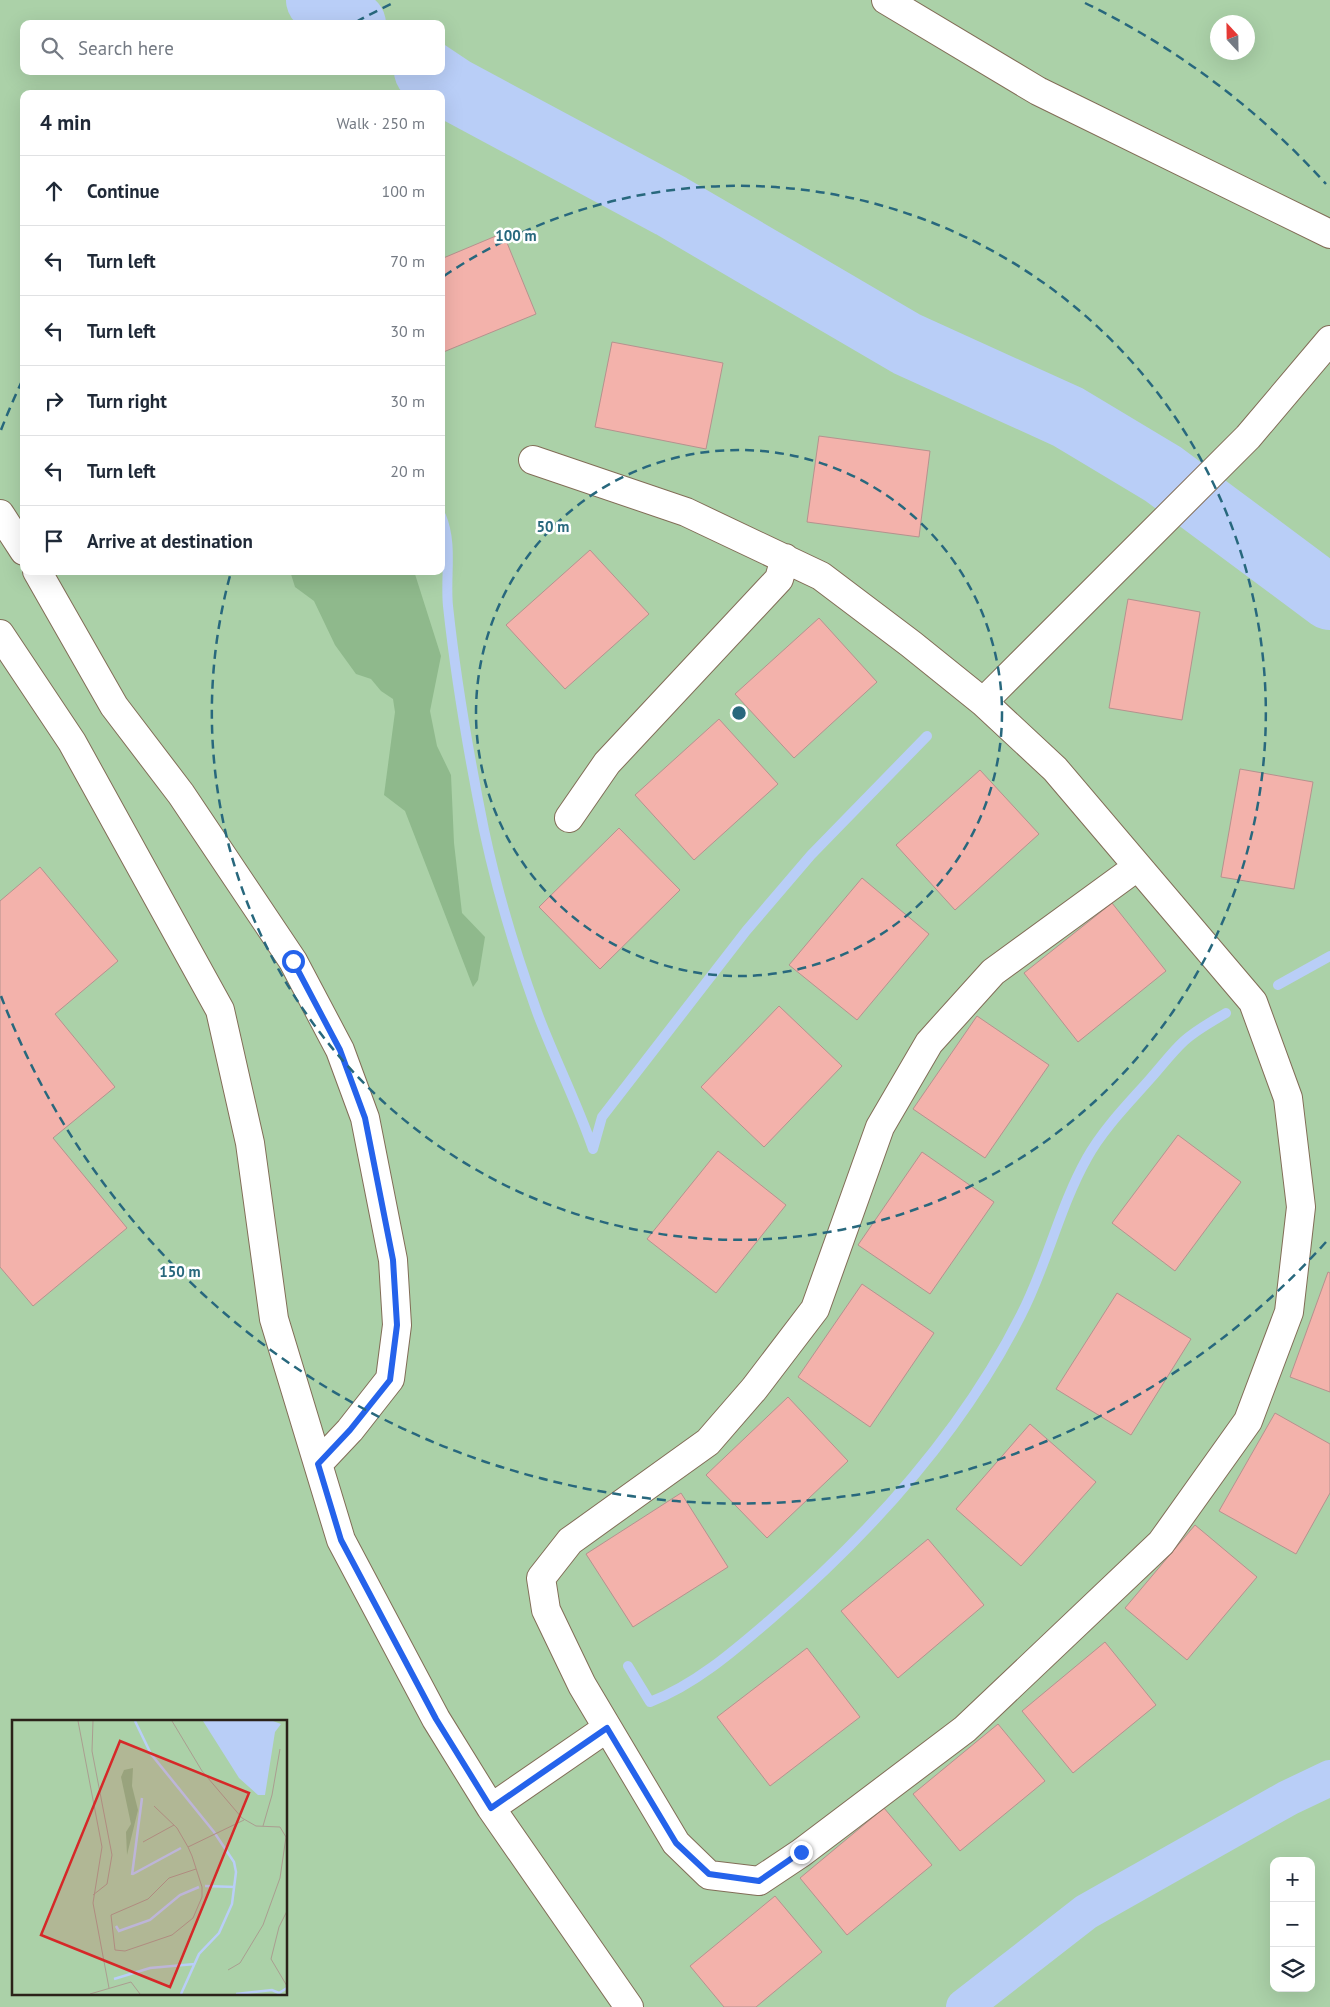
<!DOCTYPE html>
<meta charset="utf-8">
<style>
:root{--surface:#fff;--page:#f6f6f7;--text:#1f2937;--muted:#747a83;--line:#e0e1e3}
body{margin:0;font-family:"PT Sans",sans-serif;background:var(--page);color:var(--text)}
.controls{position:absolute;right:15px;bottom:15px;display:grid;overflow:hidden;border-radius:10px;box-shadow:0 5px 20px #0002}
.controls button{width:45px;height:45px;display:grid;place-items:center;padding:0;border:0;border-bottom:1px solid var(--line);background:var(--surface);color:var(--text);font:25px sans-serif}
.compass{position:absolute;left:1210px;top:15px;width:45px;height:45px;border-radius:50%;background:var(--surface);box-shadow:0 5px 20px #0002;rotate:338deg}
.stop{position:absolute;width:15px;height:15px;margin:-11px;border:4px solid #2563eb;border-radius:50%;background:#fff}
.stop.end{background:#2563eb;border-color:#fff;box-shadow:0 1px 5px #0008}
.list{margin:0;padding:0;list-style:none}
h2{display:flex;justify-content:space-between;align-items:center;height:65px;margin:0;padding:0 20px;font-size:21px}
h2 small{font-size:16px;font-weight:400;color:var(--muted)}
.list li{display:grid;grid-template-columns:32px 1fr auto;gap:15px;align-items:center;box-sizing:border-box;height:70px;padding:0 20px;border-top:1px solid var(--line)}
.list b{display:block;font-size:19px;white-space:nowrap}
.list em{font-size:16px;font-style:normal;color:var(--muted)}
.icon{flex:none;width:28px;height:28px;fill:none;stroke:currentColor;stroke-width:2;stroke-linecap:round;stroke-linejoin:round}
.map{position:relative;flex:none;width:1330px;height:2007px;overflow:hidden}
.search{position:absolute;background:var(--surface);box-shadow:0 5px 20px #0002;left:20px;top:20px;width:425px;height:55px;display:flex;align-items:center;gap:12px;box-sizing:border-box;padding:0 18px;border-radius:10px;color:var(--muted);font-size:19px}
.panel{position:absolute;background:var(--surface);box-shadow:0 5px 20px #0002;left:20px;top:90px;width:425px;height:485px;border-radius:10px}
.map>svg:first-child{display:block}
.green{fill:#abd1a8;fill-rule:evenodd}
.forest{fill:#8fb98c}
.lines{fill:none;stroke-linecap:round;stroke-linejoin:round}
.stream{stroke:#b9cef7;stroke-width:10}
.canal{stroke:#b9cef7;stroke-width:36}
.river{stroke:#b9cef7;stroke-width:64}
.building{fill:#f3b2ab;stroke:#b5928e}
.minor-casing{stroke:#826d57;stroke-width:30}
.minor{stroke:#fff;stroke-width:28}
.route{stroke:#2563eb;stroke-width:6}
.ring{fill:none;stroke:#28687d;stroke-width:2.5;stroke-dasharray:9 6}
.inset-river{fill:none;stroke:#b9cef7;stroke-width:2.5}
.inset-road{fill:none;stroke:#aa9d90;stroke-width:1}
.view{fill:#d62828;fill-opacity:0.15;stroke:#d62828;stroke-width:2.5}
.inset-edge{fill:none;stroke:#2b2219;stroke-width:2.5}
.centre{fill:#28687d;stroke:#fff;stroke-width:2.5}
.ring-label{font-size:15px;text-anchor:middle;font-weight:bold;fill:#28687d;stroke:#fff;stroke-width:5;stroke-linejoin:round;paint-order:stroke}
</style>
<div class="map">
<svg width="1330" height="2007" viewBox="0 0 1330 2007">
<rect width="100%" height="100%" fill="#feefe0"/>
<!-- green -->
<path class="green" d="M0,0H1330V2007H0ZM1218,22H1248V52H1218ZM24,24H441V71H24ZM24,94H441V571H24ZM14,1721H286V1993H14ZM1274,1861H1311V1988H1274Z"/>
<!-- forest -->
<path class="forest" d="M290,571H414L441,656L430,711L437,746L451,775L454,843L462,913L485,937L478,980L473,987L405,811L384,795L395,712L393,699L381,691L371,679L356,674L335,645L314,601L295,587Z"/>
<g class="lines">
<!-- stream -->
<path class="stream" d="M441,516C453,545 445,576 448,606C456,681 469,756 484,830C497,891 516,954 537,1012C554,1058 577,1102 593,1149
M1278,985L1330,956
M593,1149L602,1117L746,931L811,855L927,736
M628,1666L650,1702C695,1685 735,1650 771,1619C871,1533 961,1434 1021,1315C1047,1265 1059,1208 1087,1158C1103,1129 1128,1104 1150,1079C1161,1067 1171,1053 1184,1041C1196,1030 1211,1022 1226,1013"/>
<!-- canal -->
<path class="canal" d="M964,2007L1086,1912L1288,1798L1330,1778"/>
<!-- river -->
<path class="river" d="M318,0L354,24
M426,71L453,89L671,206L907,344L1068,417L1163,474L1330,598"/>
</g>
<!-- building -->
<path class="building" d="M503,233L536,314L441,353V259Z
M612,342L723,363L706,449L595,427Z
M819,436L930,451L919,537L807,522Z
M590,550L649,614L565,689L506,625Z
M1128,599L1200,612L1182,720L1109,708Z
M819,618L877,682L794,758L735,694Z
M719,719L778,784L694,860L635,795Z
M1240,769L1313,782L1294,889L1221,877Z
M980,770L1039,834L955,910L896,845Z
M619,828L680,890L600,969L539,907Z
M40,867L118,961L55,1014L115,1087L53,1138L127,1228L33,1306L0,1267V901Z
M862,878L929,934L857,1020L789,965Z
M1112,903L1166,971L1078,1042L1024,973Z
M779,1006L842,1066L764,1147L701,1087Z
M977,1016L1049,1065L985,1158L913,1109Z
M1178,1135L1241,1182L1175,1271L1112,1223Z
M718,1151L786,1205L716,1293L647,1239Z
M922,1152L994,1202L930,1294L858,1245Z
M1328,1272L1330,1273V1392L1290,1377Z
M862,1284L934,1333L870,1427L798,1377Z
M1117,1293L1191,1339L1131,1435L1056,1389Z
M788,1397L848,1461L767,1538L706,1475Z
M1275,1413L1330,1444V1493L1296,1554L1219,1511Z
M1030,1424L1096,1482L1021,1566L956,1509Z
M681,1493L728,1567L633,1627L586,1554Z
M1195,1525L1257,1577L1187,1660L1125,1608Z
M928,1539L984,1605L898,1678L841,1611Z
M1105,1642L1156,1705L1073,1773L1022,1711Z
M807,1648L860,1717L770,1786L717,1717Z
M998,1724L1045,1781L960,1851L913,1794Z
M884,1808L932,1865L847,1935L800,1878Z
M775,1896L822,1952L756,2007H724L690,1966Z"/>
<g class="lines">
<defs>
<path id="minor" d="M886,0L1038,91L1330,234
M533,460L686,512L821,576L911,644L983,702L1055,769L1253,1002L1288,1098L1301,1207L1289,1312L1248,1421L1161,1543L965,1729L801,1853L759,1881L709,1875L676,1843L582,1685L546,1610L541,1578L570,1541L708,1442L754,1389L815,1309L880,1127L929,1043L993,972L1137,867
M0,514L24,551
M37,571L114,706L181,794L293,961L340,1050L365,1118L393,1260L397,1325L390,1379L350,1430L318,1464
M0,634L72,742L220,1010L250,1143L274,1319L341,1540L436,1719L491,1808L629,2007
M983,702L1248,437L1330,340
M569,818L607,763L779,579L785,558
M491,1808L607,1728"/>
</defs>
<!-- minor casing -->
<use href="#minor" class="minor-casing"/>
<!-- minor -->
<use href="#minor" class="minor"/>
</g>
<g class="lines">
<!-- route -->
<path class="route" d="M293,961L340,1050L365,1118L393,1260L397,1325L390,1380L350,1430L318,1464L341,1540L436,1719L491,1808L607,1728L676,1843L709,1874L759,1881L801,1852"/>
</g>
<!-- distance rings -->
<g class="ring">
<circle cx="739" cy="713" r="263"/>
<path d="M444 276A527 527 0 1 1 231 572"/>
<path d="M1326 1242A790 790 0 0 1 1 996M1 430A790 790 0 0 1 23 379M356 22A790 790 0 0 1 393 3M1085 3A790 790 0 0 1 1326 184"/>
</g>
<!-- overview -->
<g transform="translate(12 1720)">
<rect width="275" height="275" fill="#feefe0"/>
<path d="M0,1H275V274H0Z" fill="#abd1a8"/>
<path d="M121,48L120,66L126,90L115,135L114,112L119,104L109,57L112,50Z" fill="#8fb98c"/>
<path d="M191,1H261L269,4L263,12L253,75H246L227,58Z" fill="#b9cef7"/>
<path class="inset-river" d="M123,1L139,34L202,112L222,142L224,152L220,184L207,213L187,234L169,274M121,154L169,128M120,155L130,78M193,166L223,167M104,206L107,211L138,200L168,175L187,167M102,259L138,248L183,244M224,274L260,270L267,273L275,268"/>
<path class="inset-road" d="M66,1L90,127L81,183L97,268M81,1L80,31L100,135L95,164L81,175M160,1L190,51L230,98L244,106L268,107L274,117L268,158L251,205L228,243L216,250M142,86L165,108L176,127L180,136L190,167V177L181,198L160,215L113,231L103,230L99,195L136,179L157,158L184,149M251,106L260,75L268,29M131,122L162,105M176,127L232,100M275,191L267,207L259,239L275,266M78,274L119,262L128,274"/>
<path class="view" d="M108,21L237,73L158,267L29,215Z"/>
<rect width="275" height="275" class="inset-edge"/>
</g>
<circle cx="739" cy="713" r="8" class="centre"/>
<g class="ring-label">
<text x="516" y="241">100 m</text>
<text x="553" y="532">50 m</text>
<text x="180" y="1277">150 m</text>
</g>
</svg>
<div class="controls">
<button>+</button>
<button>−</button>
<button><svg class="icon" aria-label="layers" viewBox="0 0 24 24"><path d="M12 4l9 5-9 5-9-5zM3 14l9 5 9-5"/></svg></button>
</div>
<svg class="compass" viewBox="-18 -18 36 36"><path d="M0-13l5 13h-10z" fill="#e53935"/><path d="M0 13l5-13h-10z" fill="#747a83"/></svg>
<div class="stop" style="left:293px;top:961px"></div>
<div class="stop end" style="left:801px;top:1852px"></div>
<div class="search"><svg class="icon" aria-label="search" viewBox="0 0 24 24"><circle cx="10" cy="10" r="6"/><path d="M15 15l6 6"/></svg>Search here</div>
<section class="panel">
<h2>4 min<small>Walk · 250 m</small></h2>
<ul class="list">
<li><svg class="icon" aria-label="ahead" viewBox="0 0 24 24"><path d="M12 20V5M6 11l6-6 6 6"/></svg><div><b>Continue</b></div><em>100 m</em></li>
<li><svg class="icon" aria-label="left" viewBox="0 0 24 24"><path d="M17 20v-9H6M10 6l-5 5 5 5"/></svg><div><b>Turn left</b></div><em>70 m</em></li>
<li><svg class="icon" aria-label="left" viewBox="0 0 24 24"><path d="M17 20v-9H6M10 6l-5 5 5 5"/></svg><div><b>Turn left</b></div><em>30 m</em></li>
<li><svg class="icon" aria-label="right" viewBox="0 0 24 24"><path d="M7 20v-9h11M14 6l5 5-5 5"/></svg><div><b>Turn right</b></div><em>30 m</em></li>
<li><svg class="icon" aria-label="left" viewBox="0 0 24 24"><path d="M17 20v-9H6M10 6l-5 5 5 5"/></svg><div><b>Turn left</b></div><em>20 m</em></li>
<li><svg class="icon" aria-label="arrive" viewBox="0 0 24 24"><path d="M6 21V4h12l-3 4 3 4H6"/></svg><div><b>Arrive at destination</b></div></li>
</ul>
</section>
</div>
